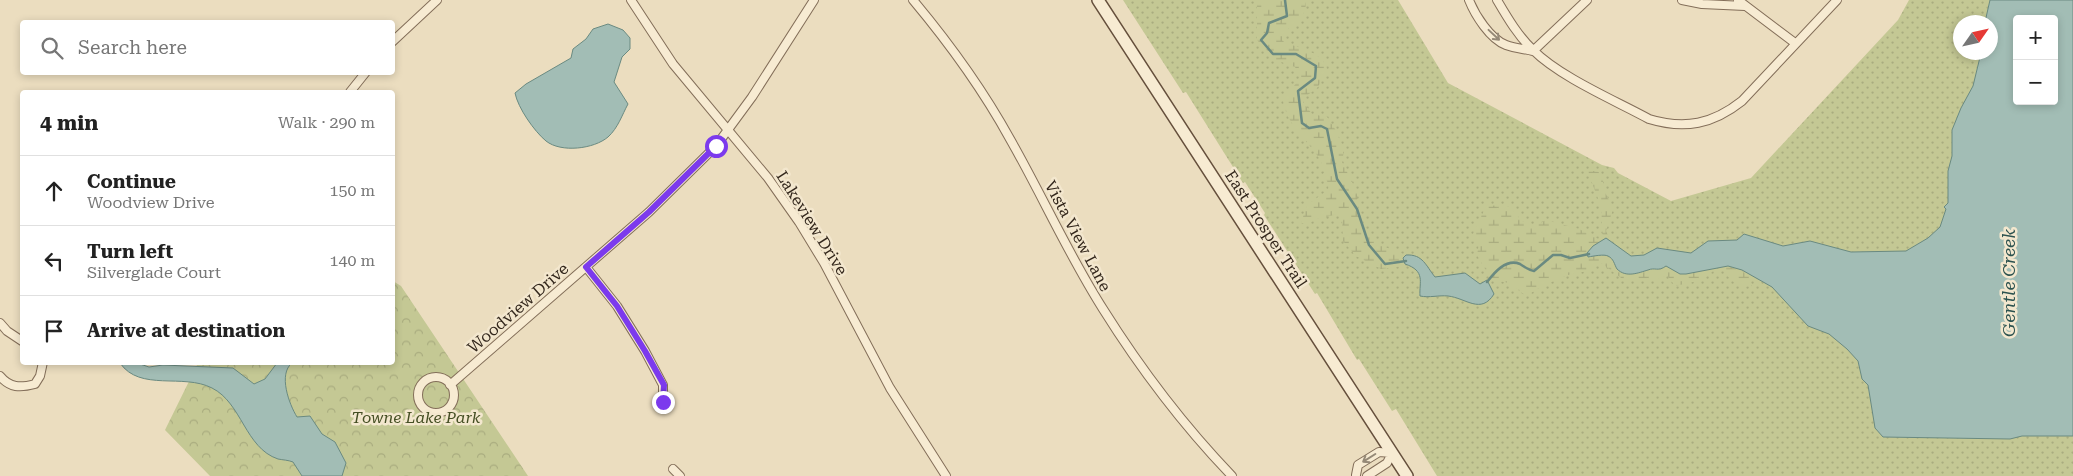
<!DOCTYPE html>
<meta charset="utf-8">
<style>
:root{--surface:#fff;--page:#f6f6f6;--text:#222;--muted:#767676;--line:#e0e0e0}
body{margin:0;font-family:"Roboto Serif",serif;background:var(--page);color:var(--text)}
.controls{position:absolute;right:15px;top:15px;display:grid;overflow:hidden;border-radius:5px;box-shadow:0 2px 8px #0003}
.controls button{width:45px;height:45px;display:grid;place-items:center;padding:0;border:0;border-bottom:1px solid var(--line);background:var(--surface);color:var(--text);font:25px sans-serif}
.compass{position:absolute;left:1953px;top:15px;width:45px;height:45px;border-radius:50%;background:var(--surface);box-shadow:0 2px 8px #0003;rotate:56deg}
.stop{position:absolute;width:15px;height:15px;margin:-11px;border:4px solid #7c3aed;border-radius:50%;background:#fff}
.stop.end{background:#7c3aed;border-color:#fff;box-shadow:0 1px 5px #0008}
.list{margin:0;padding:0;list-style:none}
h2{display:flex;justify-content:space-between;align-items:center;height:65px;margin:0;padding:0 20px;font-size:21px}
h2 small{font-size:16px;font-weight:400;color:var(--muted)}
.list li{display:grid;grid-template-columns:32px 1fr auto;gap:15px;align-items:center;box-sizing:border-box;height:70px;padding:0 20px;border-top:1px solid var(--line)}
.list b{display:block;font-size:19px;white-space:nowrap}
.list p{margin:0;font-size:16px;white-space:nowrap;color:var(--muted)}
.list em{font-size:16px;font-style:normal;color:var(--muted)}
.icon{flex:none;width:28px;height:28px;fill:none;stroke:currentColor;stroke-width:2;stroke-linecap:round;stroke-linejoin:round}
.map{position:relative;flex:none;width:2073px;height:476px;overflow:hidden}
.search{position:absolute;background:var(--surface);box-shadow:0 2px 8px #0003;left:20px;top:20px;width:375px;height:55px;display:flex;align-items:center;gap:12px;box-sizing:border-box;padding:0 18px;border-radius:5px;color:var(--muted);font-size:19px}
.panel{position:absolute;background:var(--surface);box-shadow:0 2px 8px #0003;left:20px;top:90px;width:375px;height:275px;border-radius:5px}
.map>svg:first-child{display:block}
.grass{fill:url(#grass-dots);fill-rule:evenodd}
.forest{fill:url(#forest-crowns)}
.wetland{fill:url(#wetland-marsh)}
.water{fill:#a2bdb5;stroke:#6a8a81;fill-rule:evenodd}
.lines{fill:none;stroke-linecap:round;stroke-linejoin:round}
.stream{stroke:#6a8a81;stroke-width:2.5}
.minor-casing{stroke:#836e59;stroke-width:10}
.secondary-casing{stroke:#654f3c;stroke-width:14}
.minor{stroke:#f7ebd2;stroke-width:8}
.secondary{stroke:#f7ebd2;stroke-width:11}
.oneway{stroke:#958977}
.route{stroke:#7c3aed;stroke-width:6}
.labels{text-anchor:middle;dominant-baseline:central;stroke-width:5;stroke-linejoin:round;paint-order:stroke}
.street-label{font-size:16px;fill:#33271c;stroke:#f3e7ce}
.park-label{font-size:16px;font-style:italic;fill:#454f24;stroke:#f3e7ce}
.water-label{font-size:18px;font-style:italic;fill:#2c524f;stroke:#f3e7ce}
</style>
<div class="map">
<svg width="2073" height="476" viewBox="0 0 2073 476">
<defs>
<pattern id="grass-dots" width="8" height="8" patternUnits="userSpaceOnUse" patternTransform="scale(1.25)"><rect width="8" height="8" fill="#c4c894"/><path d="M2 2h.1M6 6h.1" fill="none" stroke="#a9ac7f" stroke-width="1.8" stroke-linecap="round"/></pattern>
<pattern id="forest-crowns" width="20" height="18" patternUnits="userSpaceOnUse" patternTransform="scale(1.25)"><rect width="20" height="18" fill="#c4c894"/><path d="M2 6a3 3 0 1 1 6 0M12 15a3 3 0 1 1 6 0" fill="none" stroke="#a9ac7f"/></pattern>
<pattern id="wetland-marsh" width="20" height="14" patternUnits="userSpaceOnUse" patternTransform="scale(1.25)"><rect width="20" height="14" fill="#c4c894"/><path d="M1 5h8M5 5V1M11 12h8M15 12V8" fill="none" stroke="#a9ac7f"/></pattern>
</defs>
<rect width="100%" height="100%" fill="#ebddbf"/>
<!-- grass -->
<path class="grass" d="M1123,0H1398L1448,83L1602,165L1614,168L1618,173L1671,201L1751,178L1898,20L1909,0H2073V476H1437L1396,409L1392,411L1359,359L1357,360L1317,293L1315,294L1264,215L1265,213L1245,182L1243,183L1186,92L1183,93ZM2017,19H2054V101H2017ZM1960,22H1990V52H1960Z"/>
<!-- forest -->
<path class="forest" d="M393,281L401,286L528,476H210L165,430L198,363L392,362Z"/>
<!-- wetland -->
<path class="wetland" d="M1257,0H1304L1306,4C1305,9 1304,15 1300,19C1293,26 1284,28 1282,40L1286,44C1299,46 1324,54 1327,69L1318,87L1305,97L1303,102L1312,114L1327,117C1336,130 1347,146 1342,162L1357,192V204L1366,232L1377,244L1406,255L1403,256V260L1410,265L1381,269L1356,256L1343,241L1342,218L1338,214L1317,219L1307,224L1301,223L1307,205L1328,190C1330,182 1325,180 1323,172C1322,167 1322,162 1319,158C1306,138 1286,124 1283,100L1301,77L1295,67L1276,60L1257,40Z
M1587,170L1599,172L1602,175L1604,190L1613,209L1606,231L1610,240L1606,238L1603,240L1601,206Z
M1505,205C1518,210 1516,223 1535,226L1546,220L1579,229L1602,241L1594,245L1597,256C1610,257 1611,255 1618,269C1633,271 1654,274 1666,266L1686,274L1705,270L1713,271L1702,280L1675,286L1667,275L1658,279L1624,280L1601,263C1593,263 1592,266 1587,271L1568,275L1544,285L1526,296L1509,283L1494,280L1488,274L1477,255L1479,244L1471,241C1471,236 1483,214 1486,206Z
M1728,266L1749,274L1752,286C1739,288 1726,279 1724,267Z"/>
<!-- water -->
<path class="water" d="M1990,0H2073V436H2022L2010,439L1883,437L1875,428L1868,385L1862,379L1858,361L1847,349L1829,334L1808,326L1772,287L1742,270L1728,266L1686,274H1680L1666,266C1658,272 1655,267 1648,270C1638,273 1626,278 1617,269C1614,264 1614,259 1608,256C1604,254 1594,256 1588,257L1587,253L1593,246L1606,238L1631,256L1644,255L1657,248L1691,253L1708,241L1737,240L1744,234L1783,246L1810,241L1851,252L1906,251L1928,238L1940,227L1946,209L1944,207L1948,203V171L1952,156V130L1961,108L1973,86L1981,53L1990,52V22H1985ZM2017,19H2054V101H2017Z
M608,24L623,30L630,38V49L622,57L614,82L628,104C622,115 618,128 608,137C594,149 561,153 546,141C534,131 518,108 515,93L526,84L571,58L573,49L586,39L593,29Z
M1406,255C1423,254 1426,266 1435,277L1465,273L1480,284L1487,280L1494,294C1481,315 1466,298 1448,296C1439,295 1429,298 1420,296C1419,282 1426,271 1405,264L1403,258Z
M120,363H137L149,367L163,365L233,368L254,384L265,379L277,363H292C278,374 289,404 297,417L310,416L322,434L335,442L346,463L342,476H302L293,462C288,460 283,460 278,459C245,448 242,403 212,388C183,373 140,392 120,363Z"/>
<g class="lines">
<!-- stream -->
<path class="stream" d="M1285,0L1287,16L1269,23L1267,33L1261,40L1273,54H1296L1316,66L1315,78L1298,91L1302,123L1309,128L1321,126L1327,129L1337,179L1357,209L1369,245L1385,264L1406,261
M1487,282C1494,273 1506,258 1520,264C1525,267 1528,270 1534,271L1553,255H1561L1570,258L1589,254"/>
<defs>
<path id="minor" d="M631,0L673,64L768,178L799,222L824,263L890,388L946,476
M913,0C949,43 983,90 1010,139C1042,195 1068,254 1103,309C1140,368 1183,425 1232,476
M1469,0C1475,15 1490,39 1506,45C1514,48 1524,49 1533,51
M1497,0C1507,17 1518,36 1533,50C1560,77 1614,100 1649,119C1685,130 1713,124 1742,101L1837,0
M1682,0L1702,4L1745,6
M1738,0L1795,43
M392,42L437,0
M1533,51L1587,0
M350,92L366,72
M586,267L617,306L645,351L663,385V402
M0,323L7,331L22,341
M0,376C10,388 20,388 35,384L40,376L43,362
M418 395a18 18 0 1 1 36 0a18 18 0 1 1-36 0Z
M450,385L649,212L716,146L752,97L814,0
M673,469L680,476
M1356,475L1358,465L1379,452L1392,453L1387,463L1367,476"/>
<path id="secondary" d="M1098,0L1407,476"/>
</defs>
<!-- minor casing -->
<use href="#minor" class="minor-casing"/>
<!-- secondary casing -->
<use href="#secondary" class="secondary-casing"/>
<!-- minor -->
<use href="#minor" class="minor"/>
<!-- secondary -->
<use href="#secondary" class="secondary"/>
</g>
<!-- one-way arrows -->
<defs><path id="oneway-shaft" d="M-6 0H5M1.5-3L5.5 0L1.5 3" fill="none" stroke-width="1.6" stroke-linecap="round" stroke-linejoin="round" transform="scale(1.25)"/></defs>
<g class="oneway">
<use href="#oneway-shaft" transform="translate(1494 35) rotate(43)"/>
<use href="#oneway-shaft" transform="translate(1369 458) rotate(148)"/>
</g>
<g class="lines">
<!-- route -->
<path class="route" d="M663,402L664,385L645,351L617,306L586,267L649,212L716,146"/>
</g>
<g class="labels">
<!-- street labels -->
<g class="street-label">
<text transform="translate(812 223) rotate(58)">Lakeview Drive</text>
<text transform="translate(1266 229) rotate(57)">East Prosper Trail</text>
<text transform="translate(1078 236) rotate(62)">Vista View Lane</text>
<text transform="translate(518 308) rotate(-41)">Woodview Drive</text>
</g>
<!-- park labels -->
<g class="park-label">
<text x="416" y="417">Towne Lake Park</text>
</g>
<!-- water labels -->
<g class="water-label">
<text transform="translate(2008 283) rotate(-90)">Gentle Creek</text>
</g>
</g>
</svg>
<div class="controls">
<button>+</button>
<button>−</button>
</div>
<svg class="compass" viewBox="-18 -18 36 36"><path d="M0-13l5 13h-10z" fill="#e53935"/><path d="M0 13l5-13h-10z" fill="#767676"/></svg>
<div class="stop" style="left:716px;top:146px"></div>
<div class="stop end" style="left:663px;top:402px"></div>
<div class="search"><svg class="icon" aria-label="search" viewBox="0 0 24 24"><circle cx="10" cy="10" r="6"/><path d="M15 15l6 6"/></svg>Search here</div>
<section class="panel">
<h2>4 min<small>Walk · 290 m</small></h2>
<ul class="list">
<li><svg class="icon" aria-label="ahead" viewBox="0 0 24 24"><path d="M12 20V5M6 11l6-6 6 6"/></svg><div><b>Continue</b><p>Woodview Drive</p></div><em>150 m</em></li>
<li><svg class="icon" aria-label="left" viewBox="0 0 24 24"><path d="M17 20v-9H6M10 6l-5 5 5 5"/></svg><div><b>Turn left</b><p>Silverglade Court</p></div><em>140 m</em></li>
<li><svg class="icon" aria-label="arrive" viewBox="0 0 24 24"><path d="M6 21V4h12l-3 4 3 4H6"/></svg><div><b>Arrive at destination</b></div></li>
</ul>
</section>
</div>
